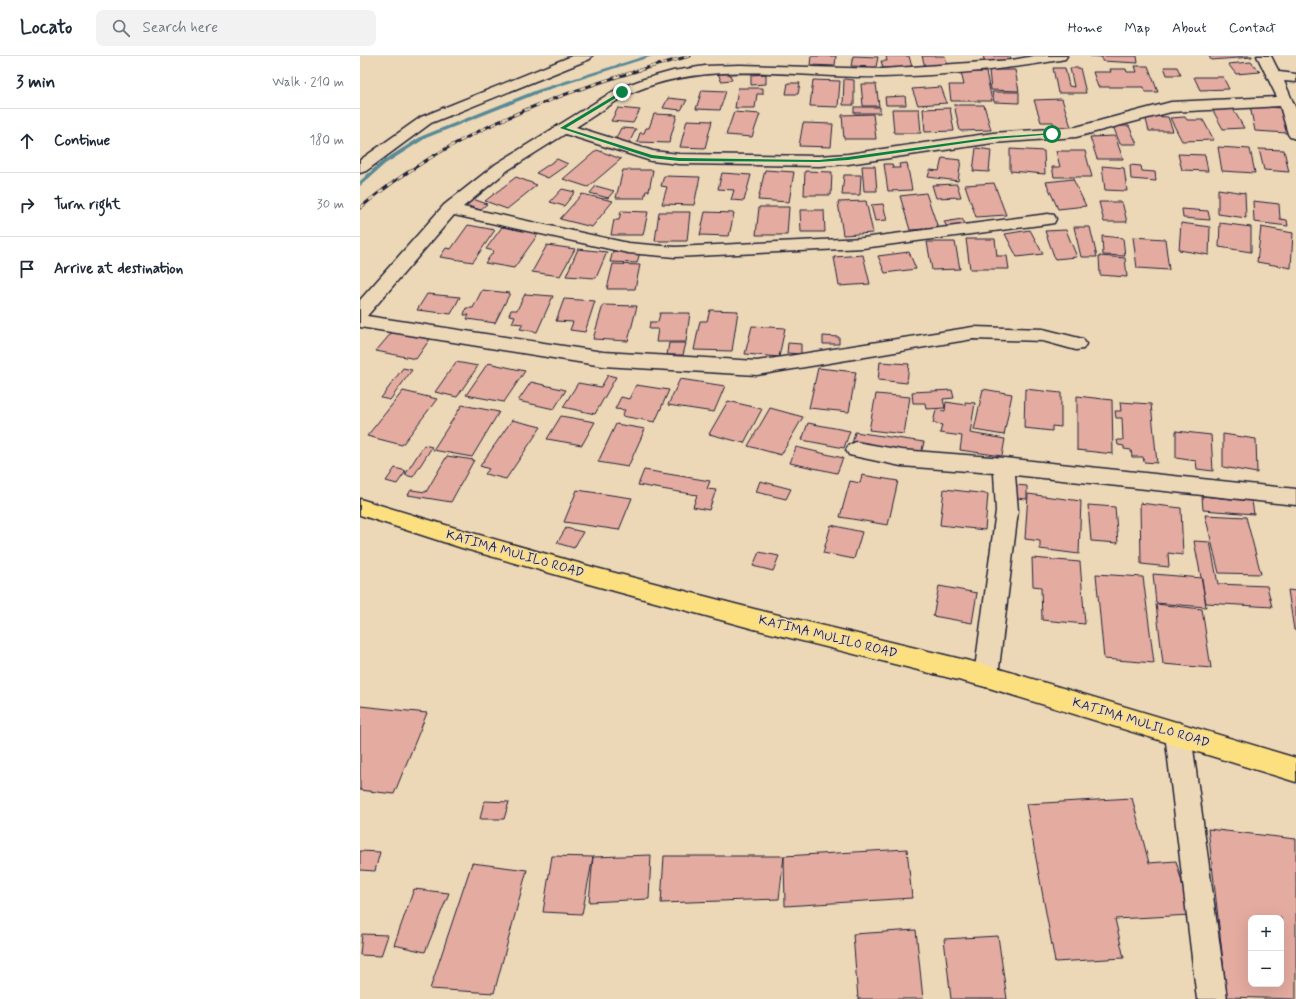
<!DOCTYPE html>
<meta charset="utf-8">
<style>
:root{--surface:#fff;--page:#f2f2f3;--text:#1f2937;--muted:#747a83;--line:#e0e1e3}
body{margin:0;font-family:Mynerve,sans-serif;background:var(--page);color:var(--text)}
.controls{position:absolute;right:12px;bottom:12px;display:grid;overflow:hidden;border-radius:8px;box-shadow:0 4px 16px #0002}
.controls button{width:36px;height:36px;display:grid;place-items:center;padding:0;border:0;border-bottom:1px solid var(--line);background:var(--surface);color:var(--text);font:20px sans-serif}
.stop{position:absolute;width:12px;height:12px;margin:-9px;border:3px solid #0b8043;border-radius:50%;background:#fff}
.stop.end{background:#0b8043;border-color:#fff;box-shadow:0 1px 4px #0008}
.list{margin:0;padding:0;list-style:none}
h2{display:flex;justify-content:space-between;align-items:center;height:52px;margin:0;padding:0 16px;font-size:17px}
h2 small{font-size:13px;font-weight:400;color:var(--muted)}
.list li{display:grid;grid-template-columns:26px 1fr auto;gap:12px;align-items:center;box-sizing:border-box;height:64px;padding:0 16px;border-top:1px solid var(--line)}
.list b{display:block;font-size:15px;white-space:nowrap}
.list em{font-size:13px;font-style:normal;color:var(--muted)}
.icon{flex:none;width:22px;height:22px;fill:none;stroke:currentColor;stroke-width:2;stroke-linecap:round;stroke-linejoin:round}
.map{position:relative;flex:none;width:936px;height:943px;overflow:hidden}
header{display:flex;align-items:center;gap:24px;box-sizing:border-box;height:56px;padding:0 20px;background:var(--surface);border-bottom:1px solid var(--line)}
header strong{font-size:19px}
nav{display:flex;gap:22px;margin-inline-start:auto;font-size:14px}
.search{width:280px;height:36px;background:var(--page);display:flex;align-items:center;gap:10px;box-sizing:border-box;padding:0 14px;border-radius:8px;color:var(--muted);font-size:15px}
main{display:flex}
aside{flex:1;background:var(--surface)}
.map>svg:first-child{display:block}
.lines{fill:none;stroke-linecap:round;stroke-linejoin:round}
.stream{fill:#598996;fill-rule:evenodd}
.building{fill:#e4aba0;stroke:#22223b;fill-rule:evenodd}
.minor-casing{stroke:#22223b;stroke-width:3}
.major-casing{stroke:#22223b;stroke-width:3}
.minor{fill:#ecd8b6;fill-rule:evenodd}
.major{fill:#fce080;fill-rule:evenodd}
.rail-casing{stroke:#22223b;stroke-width:3}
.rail{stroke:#ecd8b6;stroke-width:2;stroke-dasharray:6;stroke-linecap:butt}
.route{fill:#0b8043}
.labels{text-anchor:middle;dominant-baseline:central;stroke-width:3;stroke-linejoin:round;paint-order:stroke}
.street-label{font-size:13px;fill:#22223b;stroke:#ecd8b6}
</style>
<header>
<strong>Locato</strong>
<div class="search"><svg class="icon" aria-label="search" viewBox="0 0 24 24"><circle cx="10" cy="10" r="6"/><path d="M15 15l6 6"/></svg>Search here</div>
<nav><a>Home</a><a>Map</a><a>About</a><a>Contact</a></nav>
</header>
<main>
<aside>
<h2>3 min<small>Walk · 210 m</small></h2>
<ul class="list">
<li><svg class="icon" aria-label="ahead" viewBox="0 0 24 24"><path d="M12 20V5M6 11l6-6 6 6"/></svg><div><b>Continue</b></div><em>180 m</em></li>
<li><svg class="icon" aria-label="right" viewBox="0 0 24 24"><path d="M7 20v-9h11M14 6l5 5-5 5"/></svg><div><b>Turn right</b></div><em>30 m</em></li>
<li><svg class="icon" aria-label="arrive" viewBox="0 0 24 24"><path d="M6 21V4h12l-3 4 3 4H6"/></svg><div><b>Arrive at destination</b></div></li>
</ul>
</aside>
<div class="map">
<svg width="936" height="943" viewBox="0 0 936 943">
<rect width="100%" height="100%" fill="#ecd8b6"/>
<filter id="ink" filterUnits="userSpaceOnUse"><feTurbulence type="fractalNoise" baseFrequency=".025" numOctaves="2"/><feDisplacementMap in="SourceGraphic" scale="8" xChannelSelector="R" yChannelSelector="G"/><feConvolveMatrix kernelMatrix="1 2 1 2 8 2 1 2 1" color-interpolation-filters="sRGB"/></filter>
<g filter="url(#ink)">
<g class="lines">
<!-- stream -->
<path class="stream" d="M285,0H293L181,36L66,82L25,108L0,130V125L21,106L62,80L177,34Z"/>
</g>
<!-- building -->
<path class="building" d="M451,0H476L475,10L450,9Z
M493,0L518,1L516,11L491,10Z
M526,0H549L552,11L523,12L521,5H527Z
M562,0H585L588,10L565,11Z
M623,0H650L652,6H625Z
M730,0H777L778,7L742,5V1Z
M849,0H892V1L851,4Z
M891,6L900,16L876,18L868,8Z
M775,10H788L798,36H785L784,31H738L733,16H751L750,13H766L767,16H777Z
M804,11H817L821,19H807Z
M693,12H705L709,30L714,31L710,12H720L726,37H698Z
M629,14H655L659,35L631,34Z
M369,16L372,24L361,25L358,17Z
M601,16H626L632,45H591L589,29H604Z
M406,18V28L391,29V19Z
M834,21H863L869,33L840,34Z
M484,23L494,24V49H483Z
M453,24L480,25L478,51L450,50Z
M428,27H440L438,38H426Z
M501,28H516L519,50H503Z
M581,31L587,47L558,49L552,33Z
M378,32H403V38H397L395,52H375Z
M342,34L366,35L360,54L336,53Z
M632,36H659V47L634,46Z
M545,40L546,49H526L525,41Z
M308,42L327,44L321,54L303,52Z
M702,43L711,71H695L693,66H681L674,44Z
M594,49H624L631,74L600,75Z
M890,50L921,52L927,77L895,75Z
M494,51H520V57H494Z
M851,51H872L884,72L863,73Z
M258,52L280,54L273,67L251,65Z
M590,52L594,75L565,76L563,53Z
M532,53H559L561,77H534Z
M374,56L400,58L392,81L366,79Z
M294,58L317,59L309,87L277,86L280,77H284L286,72H289Z
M513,58L516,83H484L482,59Z
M785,60L808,61L813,75H789Z
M825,61L827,64H843L854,84L822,85L810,62Z
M327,64L352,65L345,92L320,91Z
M443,67L473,68L471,91L439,90Z
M753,70H769L777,88H760Z
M261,72L276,73L269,87L254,86Z
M755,80L763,103H737L730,81Z
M858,91L890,93L895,117L862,115Z
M616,92L631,94L629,116L613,115Z
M650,93L684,95L685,118L650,115Z
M899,93L924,94L929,116L904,114Z
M237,94L261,103L228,131L203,123Z
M696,95H725L732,121H694L692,111H700Z
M818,98L845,99L848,115L822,114Z
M582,102L601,104L598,125L568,121L570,114L579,115Z
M197,103L208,108L188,122L176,117Z
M547,107L552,134L528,135L524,108H532L533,112H540L539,108Z
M770,109L781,110L782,115L795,116L796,125L771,123Z
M502,110H515L517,135H504Z
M742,110L764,112L767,135L745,134Z
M263,114H293L289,135H286L284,142H256Z
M405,114L434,116L429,146L398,144Z
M445,115L472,116L471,139H444Z
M362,117L391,119L384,145L371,144L374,134L358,133Z
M484,119H501L500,139H482Z
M304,120L340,121L334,149L302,148L307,131L301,130Z
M156,121L177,129L147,153L125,145Z
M713,123L726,150L698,153L686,126Z
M634,127L646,159L616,161L605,129Z
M597,128L601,141L576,142L572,129Z
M236,130L254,135L248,142L230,137Z
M202,133L215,136L204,150L190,146Z
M858,133L885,137L886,162L858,158Z
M566,137L578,172L550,174L540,140Z
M222,138L253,145L232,171L200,163Z
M110,142L127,148L120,154L103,148Z
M506,145L513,177L483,179L478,146Z
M893,145L919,148L920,163L927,164L928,170L894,166Z
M739,146H762L767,166H744Z
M523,148L527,164L515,165L511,149Z
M399,151H429L427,179H396Z
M822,153L848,155L850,164L823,162Z
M440,154H464L465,176H441Z
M261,155L288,156L283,179H251L254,164H259Z
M299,156H330L327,185H295Z
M345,156L374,157L369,180L340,179Z
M602,163L607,170L589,174L584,166Z
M821,167L850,171L849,199L819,194Z
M860,167L891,171V196L859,191Z
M108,169L135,174L113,206L80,201L86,192L91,193Z
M142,171L179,177L154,212L125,207L134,195L126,193Z
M714,171H730L737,201H721Z
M901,171L933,177L931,212L897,206Z
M670,174L683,198L657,201L645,178Z
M706,174L717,201L695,203L685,175Z
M742,180L763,182L765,200L743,199Z
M773,181L805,183L809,214L777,212Z
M606,183H635L637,200H647L649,213H610Z
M567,186H595L600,213L572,214Z
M187,189L215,193L200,220L172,216Z
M218,193L247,196L236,222L206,220Z
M253,195L280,196L277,207L250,206Z
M549,196L556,213L525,217L518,200Z
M503,199L510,228L479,230L474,201Z
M739,200L765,202L767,221L740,219Z
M253,208L280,209L275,233H247Z
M122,234L150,237L135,267L107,263L109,259H104L106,252H113Z
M67,238L100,241L91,258L57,254Z
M165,238L193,240L177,276L160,273L163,268L152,267L155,260L149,259L151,254H157Z
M204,243L235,245L225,276L210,274L213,266L196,265Z
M243,249L277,250L268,285L233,283Z
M350,254L378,255L372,295L334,294L340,265H347Z
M300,257H330L326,286H296L298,273H289L290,266H298Z
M392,270L425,272L419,301L385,298Z
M32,276L70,283L56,303L16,295Z
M463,280L479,281V288H463Z
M309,287H326L323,299H307Z
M428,287L441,288V298L427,297Z
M96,306L118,310L97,341L75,336Z
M520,306L549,308L547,327L518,324Z
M128,307L165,315L144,346L106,339Z
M43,312L52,314L30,344L21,342Z
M458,312L496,316L489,356L449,352Z
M248,319L256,321L235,358L203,351L218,327L241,331Z
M320,323L365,330L354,356L308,349Z
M171,326L206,334L194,353L158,345Z
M276,329L309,334L295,366L262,360L265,354L255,353L261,341L269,343Z
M623,333L652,338L644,379L614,374Z
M665,333L701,337V371L692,370V375L664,372Z
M592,334L594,342L583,343L585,352L566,353L565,347H553L552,336Z
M43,335L77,343L42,389L7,380Z
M516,338L550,341L544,378L509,374Z
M717,340L752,344L753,398L717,394Z
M368,345L402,353L384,387L349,378Z
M586,346L605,349V346L615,347L610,377L645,383L642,400L600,394L602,380L580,377L582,369L573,367L576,354L585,355Z
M760,346L791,348L797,407L784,406L783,401H772L771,394L764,393V390L758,389L757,384H763L762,362H756L755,355H761Z
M102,349L139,356L112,401L73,394Z
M410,352L443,361L421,399L388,390Z
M201,360L235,366L222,389L187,383Z
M152,364L181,371L146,423L125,418L129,413L120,410Z
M448,367L490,375L484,392L442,384Z
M256,368L285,373L268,411L238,406Z
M816,375L851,379L853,415L837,413L836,405L816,402Z
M495,376L564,386L561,398L492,388Z
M863,378L896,383L897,417L863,411Z
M64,389L72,391L53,421L45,419Z
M436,391L483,402L477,417L430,407Z
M87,400L114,404L91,446L48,439L51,434L66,436Z
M35,412L46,415L37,428L26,425Z
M284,414L350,425L347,433L356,434L349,454L333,451L337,439L278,429Z
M502,419L538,425L528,469L480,461L490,425L500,427Z
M400,425L431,433L426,443L396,436Z
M655,429L667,430V443L655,442Z
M584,433L628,438L625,474L580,469Z
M217,434L272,442L259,474L204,466Z
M668,438L721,445L719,498L680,493V485L665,483Z
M842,440L892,445L894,458L843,454Z
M780,447L821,452L823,499L808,497L809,511L781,508Z
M728,449L755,451L758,487L731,485Z
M845,459L886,461L901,518L859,517Z
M471,469L502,476L494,503L463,497Z
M206,472L223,476L214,492L197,487Z
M834,485L850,486L858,528L907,530L912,551L846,547Z
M399,496L419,500L413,515L393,510Z
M672,502L720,506L725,568L682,564L681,531L673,530Z
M736,518L783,521L794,607L744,603Z
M793,518L842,522L846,551L796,547Z
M579,530L617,537L612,567L573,560Z
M928,534L936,535V574H934Z
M796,548L842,553L851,612L803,608Z
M0,650L67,657L34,738L0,734Z
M772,742L789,807L816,805L831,859L755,863L764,902L695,906L666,748Z
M124,745L149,746L144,763H120Z
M848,773L936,783V943L867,941ZM891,862H921V928H891Z
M547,793L552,842L425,850L424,800Z
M0,795L20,796L15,815L0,814Z
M291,799L289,843L229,846L233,801Z
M192,800L233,801L222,858L183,856Z
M304,800H424L419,843L301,847Z
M112,807L167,814L134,937L70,933Z
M54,833L89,837L65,896L34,889Z
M556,874L563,943H498L493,878Z
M2,878L28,879L21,900L0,899Z
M638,880L647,943H591L584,883Z"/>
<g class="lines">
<defs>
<path id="minor" d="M212,0H232L230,3L71,67L6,115L0,117V104L61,61Z
M674,0H707L705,3L700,4C642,14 581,20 522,21C439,23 346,1 267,39C250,48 233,61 216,71L293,95L319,98L459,100L488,98L633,77L716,71L811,46L917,41L897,0H911L919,16L936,18V26L924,25L936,53V83L930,81L928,78L920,50L811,56L716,81L633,87L488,108L459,110L319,108L291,105L205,78L148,114L103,151L268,187L315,191L503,182L688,158L694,159L696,163L694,167L688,168L503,192L315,201L268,197L94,159L7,260L243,296L397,305L613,271L683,273L723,283L726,288L723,293L716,294L683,285L613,283L397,319L243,310L0,271V244L84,149L136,108L257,33L284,23L313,15L345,10L380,9L522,13L652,4Z
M496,386L541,394L644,402L936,433V449L655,419L658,455L638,620L635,628L626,631L617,628L614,620L636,455L634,417L541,410L489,399L486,394L489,389Z
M818,666L827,670L831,678L867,943H837L805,678L809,670Z"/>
<path id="major" d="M0,443L102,474L236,512L394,553L626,609L936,702V726L626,631L394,573L236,530L102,492L0,459Z"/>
</defs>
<!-- minor casing -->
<use href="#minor" class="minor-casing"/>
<!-- major casing -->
<use href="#major" class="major-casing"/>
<!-- minor -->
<use href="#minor" class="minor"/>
<!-- major -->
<use href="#major" class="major"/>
<defs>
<path id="rail" d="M0,152C94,73 212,31 330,0"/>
</defs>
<!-- rail casing -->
<use href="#rail" class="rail-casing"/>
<!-- rail -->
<use href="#rail" class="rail"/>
</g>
</g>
<!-- route -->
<path class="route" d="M262,35L264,37L206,72L292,99L319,102L459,104L488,101L633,81L692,77L695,78L633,83L488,104L459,106L319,105L291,102L200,72Z"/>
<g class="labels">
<!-- street labels -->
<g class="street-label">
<text transform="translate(155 498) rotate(16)">KATIMA MULILO ROAD</text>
<text transform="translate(468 581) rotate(14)">KATIMA MULILO ROAD</text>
<text transform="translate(781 667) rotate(17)">KATIMA MULILO ROAD</text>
</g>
</g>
</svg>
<div class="controls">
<button>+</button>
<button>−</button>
</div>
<div class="stop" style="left:692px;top:78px"></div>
<div class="stop end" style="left:262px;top:36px"></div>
</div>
</main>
